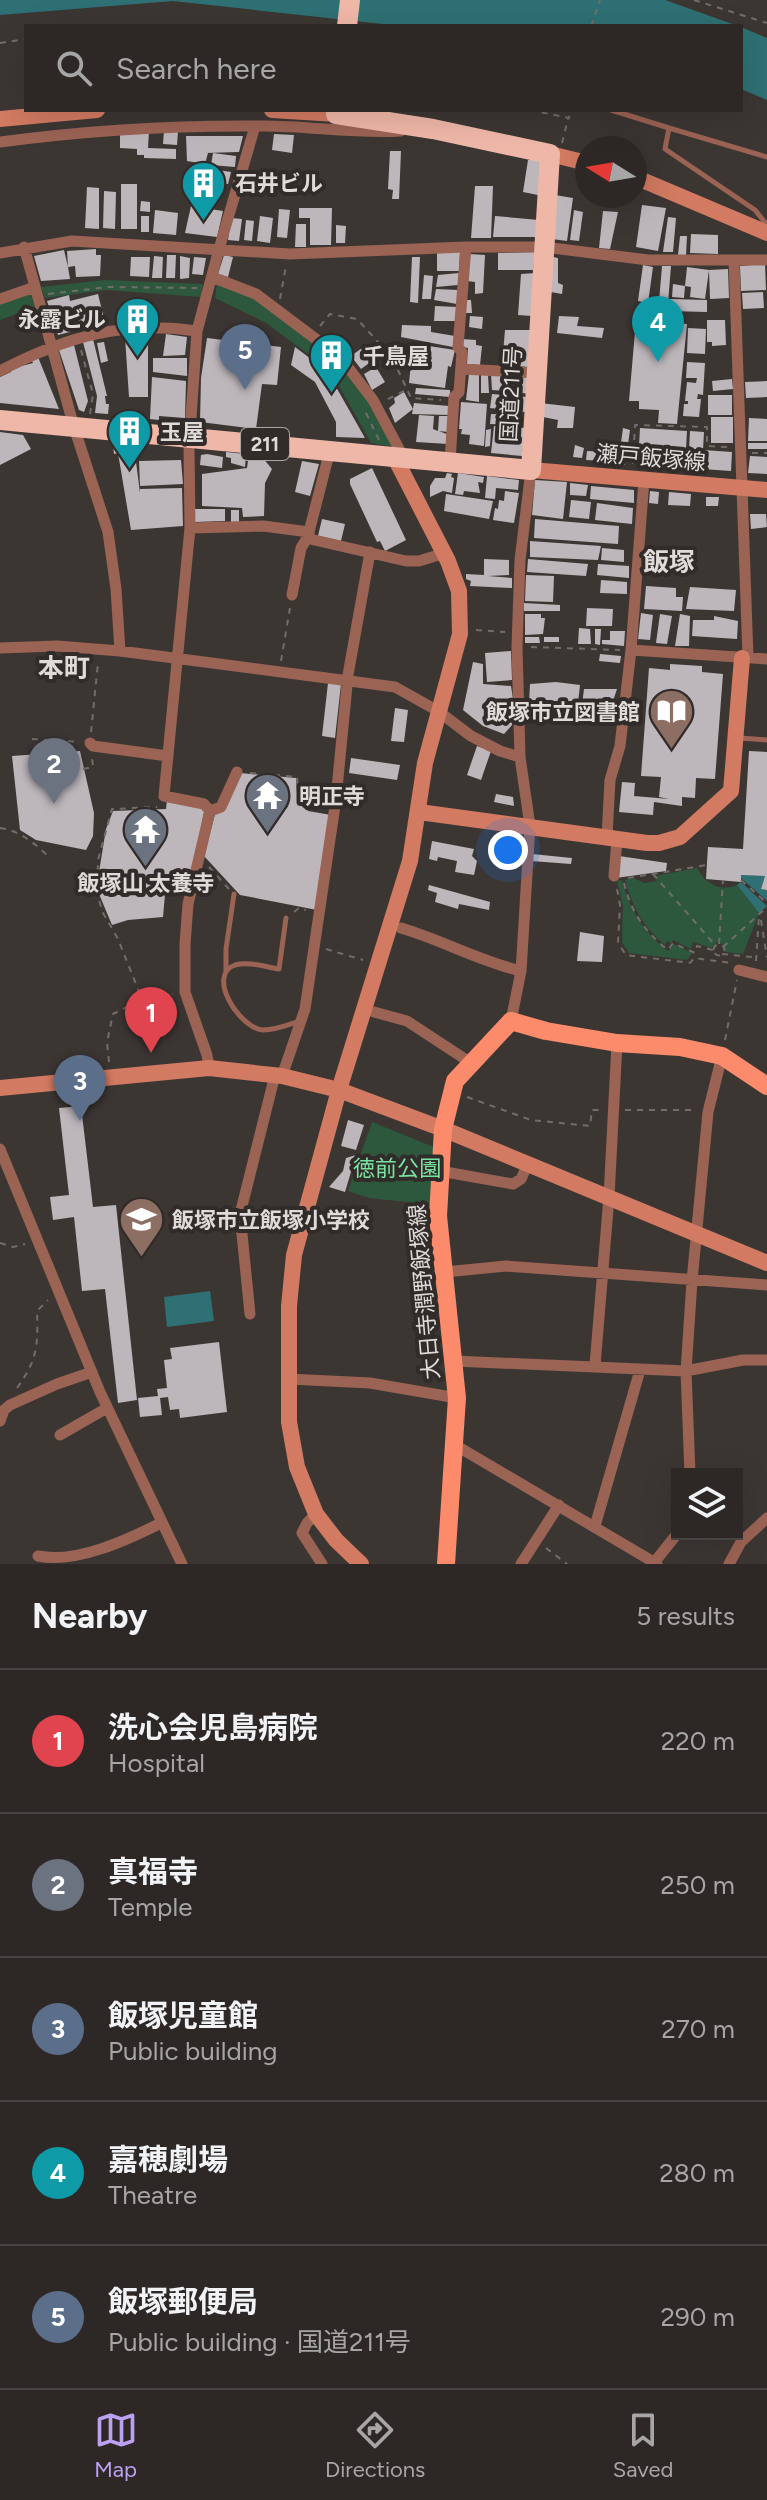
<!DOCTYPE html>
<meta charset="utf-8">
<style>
:root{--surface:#2d2826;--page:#35302e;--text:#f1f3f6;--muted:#a7a6a7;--line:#484443;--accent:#bca0f2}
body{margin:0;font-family:Figtree,"Noto Sans JP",sans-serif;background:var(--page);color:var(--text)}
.controls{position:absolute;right:24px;bottom:24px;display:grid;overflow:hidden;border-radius:0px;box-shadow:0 8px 32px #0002}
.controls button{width:72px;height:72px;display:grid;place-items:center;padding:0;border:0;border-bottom:2px solid var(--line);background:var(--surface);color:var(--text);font:40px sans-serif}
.compass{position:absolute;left:575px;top:136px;width:72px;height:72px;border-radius:50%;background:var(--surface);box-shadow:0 8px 32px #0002;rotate:281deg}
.you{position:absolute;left:508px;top:850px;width:28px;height:28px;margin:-20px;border:6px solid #fff;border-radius:50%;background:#1a73e8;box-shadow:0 0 0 12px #1a73e833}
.badge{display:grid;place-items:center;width:52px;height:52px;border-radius:50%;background:var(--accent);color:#fff;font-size:26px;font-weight:700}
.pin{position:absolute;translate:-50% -66px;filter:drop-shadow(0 2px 4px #0008)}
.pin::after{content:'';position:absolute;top:42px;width:28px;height:24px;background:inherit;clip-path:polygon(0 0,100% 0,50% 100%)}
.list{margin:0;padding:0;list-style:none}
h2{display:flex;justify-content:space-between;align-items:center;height:104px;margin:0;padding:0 32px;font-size:34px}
h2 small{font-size:26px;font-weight:400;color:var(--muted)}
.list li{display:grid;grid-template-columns:52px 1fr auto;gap:24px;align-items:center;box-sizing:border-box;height:144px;padding:0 32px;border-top:2px solid var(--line)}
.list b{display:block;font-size:30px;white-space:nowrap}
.list p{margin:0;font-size:26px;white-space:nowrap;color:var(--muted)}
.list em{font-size:26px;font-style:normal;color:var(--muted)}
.icon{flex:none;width:44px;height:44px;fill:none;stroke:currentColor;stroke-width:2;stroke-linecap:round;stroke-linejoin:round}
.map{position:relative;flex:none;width:767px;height:1564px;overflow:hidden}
.search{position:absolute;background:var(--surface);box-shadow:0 8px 32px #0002;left:24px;right:24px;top:24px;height:88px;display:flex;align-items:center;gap:20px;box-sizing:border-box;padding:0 28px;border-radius:0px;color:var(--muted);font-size:30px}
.sheet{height:824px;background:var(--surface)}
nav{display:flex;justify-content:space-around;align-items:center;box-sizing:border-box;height:112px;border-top:2px solid var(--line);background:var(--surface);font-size:22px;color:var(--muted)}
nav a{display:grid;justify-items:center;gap:4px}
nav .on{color:var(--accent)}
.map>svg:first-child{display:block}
.green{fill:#2d583d}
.water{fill:#2e7073}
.building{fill:#bdb7bc}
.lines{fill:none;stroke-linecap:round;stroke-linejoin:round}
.path{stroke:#726d6a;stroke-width:2;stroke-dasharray:6 6;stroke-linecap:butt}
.lane{stroke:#9b6354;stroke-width:5}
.street{stroke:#9b6354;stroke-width:11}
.secondary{stroke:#d27a62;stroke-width:16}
.primary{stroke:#fc8b6c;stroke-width:18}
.highway{stroke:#efb7a8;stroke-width:20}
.labels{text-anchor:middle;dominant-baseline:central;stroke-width:8;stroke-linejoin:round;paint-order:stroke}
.shield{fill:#312c29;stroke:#aaa6a4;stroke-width:2}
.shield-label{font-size:20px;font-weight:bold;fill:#dedbd8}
.poi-label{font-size:22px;font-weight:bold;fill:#dedbd8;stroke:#312c29;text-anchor:start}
.street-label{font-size:22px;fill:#dedbd8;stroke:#312c29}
.park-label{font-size:22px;fill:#76e4a0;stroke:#312c29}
.quarter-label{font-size:26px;font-weight:bold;fill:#dedbd8;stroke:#312c29}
</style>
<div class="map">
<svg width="767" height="1564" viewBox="0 0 767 1564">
<rect width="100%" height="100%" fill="#3c3633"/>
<!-- green -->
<path class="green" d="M105,280L203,284L201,297L106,290L45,298L41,287Z
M217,283L258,300L338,361L372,406L393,447L371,443L330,370L266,323L215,298Z
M30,291L35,307L0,320V302Z
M697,868C706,884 719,892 737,885L759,913L743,954L726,952L724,945L717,942L711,948L693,942L691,949L673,940L671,943L667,941L665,945C643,927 632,906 625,880L634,878L644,883L657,881L655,876Z
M622,880C630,911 643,931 668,951L674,944L692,953L687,960L629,953L622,942L623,906L617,881Z
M372,1122L436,1148L435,1205L369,1198L348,1191Z"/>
<!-- water -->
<path class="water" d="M0,0H665L738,26H401L173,1L0,15Z
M741,27L767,38V100L741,89Z
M741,875L765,876L761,889L767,890V901L741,878Z
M741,882L767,906L759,913L737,885Z
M210,1291L214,1321L167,1327L164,1297Z"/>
<!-- building -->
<path class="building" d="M120,130L149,131L148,148L176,149V159L144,158V155H137V149L120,148Z
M164,130L178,131L177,145L163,144Z
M274,134L294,135L292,153L272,150Z
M186,136H243L239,152L205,153H208L205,164L187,161Z
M390,151H401L399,199H392L393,190L388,189Z
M213,153L236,156L235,167L211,165Z
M528,160H541L538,195L523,192Z
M190,166L231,172L228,184L189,180Z
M121,184H137V229H121Z
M475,186H493L491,238H471Z
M87,187L99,188V229L85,228Z
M104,191L116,192L115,229L103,228Z
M555,195L573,198L567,241L552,239Z
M141,201L150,202V212L140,211Z
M642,205L666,208L658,251L636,247Z
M191,206L223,211L217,237L185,233Z
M299,208H332L331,245H310V218H299Z
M279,209L290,210L287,238L277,237Z
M155,210L178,213L176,235L153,233Z
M574,210L583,212L579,241L570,240Z
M603,211L618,212L610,249L599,248Z
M141,216H149V232H141Z
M260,216L273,218L270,243L257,241Z
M495,216L539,220L538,237H493Z
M668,217L676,218L673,252H663Z
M231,218L242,219L239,241L228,240Z
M246,220L254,221L252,241L244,240Z
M296,224H306V247H295Z
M336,225L346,226L345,243H336Z
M691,234L718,235V254L690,253Z
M680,236H687L686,255H678Z
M96,249V255H101L100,276L76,277L75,266L68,267L70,279L41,281L34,256L64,250L68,267L67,251Z
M437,252H460L459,271H437Z
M535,252L533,270H498V253Z
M469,254L485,255L483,293L475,294V282L467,281Z
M167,255H176L175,278H166Z
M224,255L233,257L228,277L218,274Z
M154,256L163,257L162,278H152Z
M180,256L190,258L189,278L180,279Z
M548,256L558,258V283L563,285L562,294L545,291Z
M131,257H150L149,277L130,276Z
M194,257L206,258L203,275L192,274Z
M412,257H420L418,303L410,302Z
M765,264L766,290L741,291L740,266Z
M643,265L653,267L648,303L638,301Z
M662,266H671L668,303L659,302Z
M687,267L709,270L705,299L690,297L691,287L685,286Z
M728,269L729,298L710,299L709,270Z
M459,273L458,285L436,287L438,275Z
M536,273L532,316L518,315L521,274Z
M424,275L433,276L431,299H422Z
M673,284L685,286L684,298L672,297Z
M436,289L458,290L457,304L434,300Z
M763,292L764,308L743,309L742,293Z
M98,294L105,323L58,335L47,301L69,295L70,301Z
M670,299L707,300V312L670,311Z
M464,300H471L472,313H464Z
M435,306L458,307L455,321H434Z
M470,316L483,317L482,329L469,327Z
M559,316L579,317L577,326L604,328L602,338L557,333Z
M636,320L687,324L677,424L658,423L659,410L639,409V401H629Z
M707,320H725L726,345L712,346V342H707Z
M402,325L431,326V332L455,336L453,347L401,337Z
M688,328L706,329L705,354L687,353Z
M505,330H531L529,367L502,365Z
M166,334L187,337L185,355L163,356Z
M148,335V397H129L125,337Z
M207,338L281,347L277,385L262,384L256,429L200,422L201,378Z
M93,339L107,396H105L106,404H109L108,414L95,413L97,396L83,342Z
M462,339L476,340V345L482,346L480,365L467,364L468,348L462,347Z
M104,342L108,361L101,363L97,343Z
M409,343L455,350L451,367L448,366L445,388L409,383L411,363H420L407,361Z
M74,345L88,401L84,412L79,410L59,350Z
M295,347L327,371L365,438L336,437V422L315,382L291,365Z
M362,348L372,361L361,369L351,356Z
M38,357L59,409L0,403V377L11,372L10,369L33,363L31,359Z
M153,358H187V376L153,372Z
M687,362L705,363L703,395L698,394L697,399H701L699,417L683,416L684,404H688V401H685L687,382L696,383L697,378H686Z
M376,367L385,382L372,390L364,374Z
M479,372V402L466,400L469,374Z
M491,374L508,375L506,391L492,390Z
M481,375H488L489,393H481Z
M512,375L529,376V394L510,391Z
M152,377L186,381L185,418L159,416V420L150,419Z
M732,379L733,389L713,391L712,381Z
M767,381V397L746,398L745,382Z
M416,388L450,390V397L415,394Z
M404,392L413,409L395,423L389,408L395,403L394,398Z
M492,394L526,397L525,412L490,408Z
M708,395H732V415H708Z
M461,402L487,404L484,446L469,444L470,435L461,434L462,429H459Z
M414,403L449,406V415L412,414Z
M540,403L575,407L573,428H557L558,420L538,416Z
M491,414L518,415V425L490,424Z
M419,415L434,416L433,429L438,431L439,416H449L448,432L439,431L449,435L448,444L416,442Z
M711,417H733V443H711Z
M749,418L767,419V441H748Z
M494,426L525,428L522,456L491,453Z
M623,428L630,430L625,465L613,464V450H620Z
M640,428L687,431L685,467L638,464Z
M491,429L490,446L485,447L486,430Z
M690,431L704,432L703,450L732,452L731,471L688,468Z
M0,432L23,435L31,449L0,465Z
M748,443H767V449H748Z
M113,444L134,446L140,493V489L182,488L183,526L131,530L118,453L114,454Z
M575,445L584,448L582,458L573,457Z
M587,451L607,452L606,461L586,460Z
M226,452L246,454L245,467L231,463V458L226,457Z
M207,454L223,457L222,468L200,465L201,455Z
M249,454L262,457L272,469L265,483L264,516L243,517L242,508L202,506V474L247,468Z
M750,456L767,457V474L748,473Z
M181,460L183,484L140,486L139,461Z
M302,461L319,464L310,496L295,492Z
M372,468L406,540L385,551L380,541L377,542L350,484V479Z
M447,473L452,474L451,477L454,478L452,493L443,491L430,497V486L435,478H445Z
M458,473L484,477L483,483L478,482L480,493L464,491L463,495L455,494Z
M487,476L519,480L518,490L496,488L495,499L485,498Z
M535,480L567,482L563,519L532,515Z
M570,483L588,485L586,496L570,495Z
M591,486L634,490V503L590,499Z
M505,491L519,493L514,523L493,520L495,508L498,509L499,500L504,501Z
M650,491L659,492L658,504L649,503Z
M669,492L691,494L690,506L668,505Z
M446,494L493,501L489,519L444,511Z
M706,497H719L718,506H706Z
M571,500L591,502L589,519L569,517Z
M597,503L633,508L632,524L595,520Z
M195,509H225V521L195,522Z
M231,510H239V522H231Z
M750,514H766L767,527L751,529Z
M322,519L345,524L341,541L318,536Z
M535,519L619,526L618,544L534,538Z
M530,541L601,546L598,560L530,557Z
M602,548L624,550V562L601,560Z
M484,559L509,560V575L488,576L512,578V588L470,586L471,581L466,579V574L484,575Z
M528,559L588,564L586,576L527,572Z
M598,564L629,566V578L597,575Z
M526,575L554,576L553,602L525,601Z
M601,580L627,582V594L600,593Z
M646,586L676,588V597H683L682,611L644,609Z
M690,587L736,590L734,611L686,609Z
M524,603L560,605V611H524Z
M587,608L613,609L612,626H586Z
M641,613L653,615L650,640L638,639Z
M525,614H541V618H545L543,634L525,635Z
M660,614L672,616L667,644L656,643Z
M680,614L690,616L689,646H675Z
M714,616L738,621L737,639L692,636L693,620H714Z
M579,628L590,629L591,644H578Z
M595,629H601L600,645L595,644Z
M610,631H625L624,646L602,644V640H610Z
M525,637H539L540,643H525Z
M544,637H559V642H544Z
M511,651L512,680L487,682L485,653Z
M600,654L621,656L620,663L599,661Z
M473,662L483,664V684L511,686L514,705L512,725L504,734L483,726L463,710Z
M670,664L702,666V672L723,674L715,779L696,778L695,798L682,797V806L654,802L653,815L619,812L622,782L635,783L634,796L669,799L659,797L661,777L641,776L649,668L670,670Z
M556,682L580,685L577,712L529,704L530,684Z
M328,683L341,684L335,738L322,736Z
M584,689H617L609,713H581Z
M395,708L408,710L404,742L391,741Z
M477,746L491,751L481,780L467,775Z
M80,751L94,813L93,836L86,850L36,840L20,830L12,756Z
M749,751L767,752V890L761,889L765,876L741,875V882L706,879L708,847L743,849Z
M351,758L400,765L397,780L349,773Z
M240,773L296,778L297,793L310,796L308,811L331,815L317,910L240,895L204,856L215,814Z
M496,794L513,797L514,806L494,802Z
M167,800L205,807L190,883H166L163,917L128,920L112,925L99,894L98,878L106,829L113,811L166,809Z
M432,841L474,849L472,856L477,861L474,875L455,872L457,861L438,857L437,861L429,859Z
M498,846L515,848L514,861L492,858V853L496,854Z
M532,854L572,858L571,864L531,861Z
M619,856L667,863L666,871L616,878Z
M429,885L490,902L489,910L459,904L458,909L435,902L437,893L428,890Z
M580,932L604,936L602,962L577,961Z
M81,1106L93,1207L116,1205L137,1400L118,1403L105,1289L82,1291L74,1217L53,1220L50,1197L69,1195L59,1108Z
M348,1120L364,1125L356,1150L341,1146Z
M356,1155L345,1192L329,1187L343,1171L346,1158Z
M219,1342L227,1412L180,1418L179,1409L170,1410L168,1397L160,1398L162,1415L140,1417L138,1398L158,1396L157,1389L167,1388L164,1360L172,1359L170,1348Z"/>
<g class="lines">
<!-- path -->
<path class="path" d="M694,0L767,23
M148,26H217
M591,26L600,0
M0,43L26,39
M530,110L569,118L570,110
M562,143L568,119
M48,294L108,287L197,288
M280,299L286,266
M320,326L330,314L357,319L379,343L398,370L411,398L441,400
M81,350L93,394L90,414
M388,399L404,391
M366,413L379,440
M752,453H767
M633,464L635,425L707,427V446L728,447
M476,630L505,632
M531,647L620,650
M281,661L290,608
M91,732L98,663
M32,739L80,742
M83,769L93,767L92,758
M250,773L297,777L298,792L325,797
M0,828C19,830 37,845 50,858
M209,867L229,889
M653,874L715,945
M628,878L707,865
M741,880L767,903
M624,883C631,912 645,932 668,950L673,943L695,953L697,946L713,950
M617,889L620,905L618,943L626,955L690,963L694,958L731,963
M294,912L299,908L306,910
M761,920L767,958
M719,944L723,880
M713.5 950a5.5 5.5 0 1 1 11 0a5.5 5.5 0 1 1-11 0Z
M723,947L767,907
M326,949L363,960
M722,954L752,957V960
M756,961L759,916
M139,1000L143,1003L154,997L173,994
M725,1040L737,980
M109,1062L107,1042L113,1014L137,1002L140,994L118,939L103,913L97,894L98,860L112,809L157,807
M467,1097L531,1120L590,1126L592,1110H603
M625,1110H694
M0,1243L13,1247L25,1244
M17,1388C38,1359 38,1345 37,1311L48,1300
M546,1548L567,1564"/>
<!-- lane -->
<path class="lane" d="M611,110L669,128
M767,157L669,128L665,149L755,210L767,225
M740,738L767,740
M286,918L279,969C266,967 248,961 235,965C206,975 239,1028 263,1030C276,1030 288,1025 300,1021
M226,972V949L234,894"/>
<!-- street -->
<path class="street" d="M0,142C89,130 176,125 265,126C309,126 357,134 401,131
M24,247L74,427L108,532L116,589L120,651
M0,253L72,241L290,254L466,247H544L648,260H767
M734,261L748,658
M212,277L256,294L341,358L373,400L404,458
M0,299L35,287
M461,369L536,373
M0,371C65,337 124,320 197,331
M330,450L309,532L310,539L406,561H419L445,553
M450,462L454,397L459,392L462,352L458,347L466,247
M190,528L263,526L309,532
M292,595L301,548L309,535
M0,648L57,646L120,651L395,687L438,711L471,736L500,751L520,757
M631,650L767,659
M90,743L93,746L168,756
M210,811L221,807L237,772
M607,837L610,780L620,746L631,650L644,480
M614,876L617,839
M401,928C442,940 479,961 521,971
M739,970L767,977
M374,1012L407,1021L471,1063
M511,1021L521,971L530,826L520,757L517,647L520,560L531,470
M209,1068L207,1055L185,992V944L188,904L210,811L204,804L164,796L190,528L189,446L197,331L219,249L255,126
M282,1076L305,1009L336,799L348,675L370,552
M0,1149L100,1392L182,1564
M440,1171L513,1184L521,1179L528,1164
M445,1272L506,1266L767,1285
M250,1314L240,1214L275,1075
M454,1361L686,1371L743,1360H767
M595,1365L609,1197L617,1043
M289,1379L370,1383L457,1398
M0,1421L4,1410L10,1405L57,1384L92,1372
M60,1435L107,1408
M455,1445L657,1564
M690,1474L686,1371L692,1281L708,1112L722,1056
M316,1514L307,1523L302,1533L322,1564
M595,1526L640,1370
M38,1556C76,1564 127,1540 161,1523
M521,1564L559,1505
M653,1564L677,1534
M729,1564L741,1542L767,1518"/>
<!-- secondary -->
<path class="secondary" d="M272,110L336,114
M0,119L97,110
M550,154L587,163
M635,177L767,233
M531,470L767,490
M419,812L647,843H659L680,837L731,791L742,658
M0,1088L209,1068L282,1076L339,1090L443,1129L767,1263
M361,1564L336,1540L316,1514L297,1467L289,1422V1306L294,1255L339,1090L410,861L425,763L460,634L459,591L448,561L395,458"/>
<!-- primary -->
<path class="primary" d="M446,1564L457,1398L438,1216L443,1129L455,1081L511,1021L546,1031L617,1043L680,1047L722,1056L767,1086"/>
<!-- highway -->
<path class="highway" d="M347,26L350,0
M0,420L531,470L550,154L433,129L336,114L337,110"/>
</g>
<!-- icons -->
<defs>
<symbol id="building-pin" viewBox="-11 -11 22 30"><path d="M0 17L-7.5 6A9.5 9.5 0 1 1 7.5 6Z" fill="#0f9aa8" stroke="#312c29"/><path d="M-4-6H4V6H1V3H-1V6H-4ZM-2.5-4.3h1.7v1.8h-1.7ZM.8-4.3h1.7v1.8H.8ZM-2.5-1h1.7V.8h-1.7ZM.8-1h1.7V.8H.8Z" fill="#fff"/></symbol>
<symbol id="library-pin" viewBox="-11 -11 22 30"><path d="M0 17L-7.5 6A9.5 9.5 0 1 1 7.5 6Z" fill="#8d6e63" stroke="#312c29"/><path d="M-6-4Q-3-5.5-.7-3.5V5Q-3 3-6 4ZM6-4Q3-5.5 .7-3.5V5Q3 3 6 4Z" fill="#fff"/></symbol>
<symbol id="temple-pin" viewBox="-11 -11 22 30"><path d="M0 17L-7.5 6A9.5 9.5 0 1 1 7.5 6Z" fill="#6b7280" stroke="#312c29"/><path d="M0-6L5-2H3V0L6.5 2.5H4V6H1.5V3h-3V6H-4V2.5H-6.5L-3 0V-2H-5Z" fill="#fff"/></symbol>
<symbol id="school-pin" viewBox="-11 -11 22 30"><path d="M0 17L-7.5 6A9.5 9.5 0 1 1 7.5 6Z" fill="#8d6e63" stroke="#312c29"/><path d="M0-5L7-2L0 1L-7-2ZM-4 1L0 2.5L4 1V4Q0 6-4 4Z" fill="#fff"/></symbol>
</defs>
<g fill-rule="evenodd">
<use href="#building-pin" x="178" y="158" width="51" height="69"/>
<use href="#building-pin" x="112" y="294" width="51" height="69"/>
<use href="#building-pin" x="306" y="330" width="51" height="69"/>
<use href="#building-pin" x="104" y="406" width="51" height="69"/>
<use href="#library-pin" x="646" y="686" width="51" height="69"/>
<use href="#temple-pin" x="242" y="770" width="51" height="69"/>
<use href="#temple-pin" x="120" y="804" width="51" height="69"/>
<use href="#school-pin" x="116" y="1194" width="51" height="69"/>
</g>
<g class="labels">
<!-- shield labels -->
<rect class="shield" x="241" y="428" width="48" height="32" rx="6"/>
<g class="shield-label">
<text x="265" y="444">211</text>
</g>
<!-- poi labels -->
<g class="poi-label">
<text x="235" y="183">石井ビル</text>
<text x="106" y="319" text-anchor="end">永露ビル</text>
<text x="363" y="356">千鳥屋</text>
<text x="160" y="432">玉屋</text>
<text x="640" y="712" text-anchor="end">飯塚市立図書館</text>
<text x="299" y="796">明正寺</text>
<text x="146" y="883" text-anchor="middle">飯塚山 太養寺</text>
<text x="172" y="1220">飯塚市立飯塚小学校</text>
</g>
<!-- street labels -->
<g class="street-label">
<text transform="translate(511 394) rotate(-87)">国道211号</text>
<text transform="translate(651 458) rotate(5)">瀬戸飯塚線</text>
<text transform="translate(424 1292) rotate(-95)">大日寺潤野飯塚線</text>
</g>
<!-- park labels -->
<g class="park-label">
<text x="397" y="1168">徳前公園</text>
</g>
<!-- quarter labels -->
<g class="quarter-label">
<text x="669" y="562">飯塚</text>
<text x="64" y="668">本町</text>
</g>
</g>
</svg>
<div class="controls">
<button><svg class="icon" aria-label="layers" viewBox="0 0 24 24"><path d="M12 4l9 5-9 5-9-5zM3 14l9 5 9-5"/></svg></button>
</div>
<svg class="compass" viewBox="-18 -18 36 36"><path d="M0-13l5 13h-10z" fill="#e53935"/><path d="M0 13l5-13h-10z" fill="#a7a6a7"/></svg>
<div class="you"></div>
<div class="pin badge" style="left:151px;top:1053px;background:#e0444e">1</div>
<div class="pin badge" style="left:54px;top:804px;background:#6b7280">2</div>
<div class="pin badge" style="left:80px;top:1121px;background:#5c6f8a">3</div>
<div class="pin badge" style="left:658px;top:362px;background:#0f9aa8">4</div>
<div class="pin badge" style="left:245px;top:390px;background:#5c6f8a">5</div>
<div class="search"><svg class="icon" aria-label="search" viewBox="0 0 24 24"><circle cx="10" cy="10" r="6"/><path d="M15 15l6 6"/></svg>Search here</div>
</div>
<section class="sheet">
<h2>Nearby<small>5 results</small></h2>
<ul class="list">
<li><span class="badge" style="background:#e0444e">1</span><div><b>洗心会児島病院</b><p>Hospital</p></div><em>220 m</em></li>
<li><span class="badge" style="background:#6b7280">2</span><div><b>真福寺</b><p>Temple</p></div><em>250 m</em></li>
<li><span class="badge" style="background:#5c6f8a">3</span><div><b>飯塚児童館</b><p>Public building</p></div><em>270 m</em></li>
<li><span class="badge" style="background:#0f9aa8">4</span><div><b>嘉穂劇場</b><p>Theatre</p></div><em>280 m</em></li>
<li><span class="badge" style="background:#5c6f8a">5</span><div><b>飯塚郵便局</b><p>Public building · 国道211号</p></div><em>290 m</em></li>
</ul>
</section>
<nav>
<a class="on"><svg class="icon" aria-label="map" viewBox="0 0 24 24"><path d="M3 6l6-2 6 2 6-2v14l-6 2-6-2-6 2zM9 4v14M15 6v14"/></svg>Map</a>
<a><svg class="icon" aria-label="directions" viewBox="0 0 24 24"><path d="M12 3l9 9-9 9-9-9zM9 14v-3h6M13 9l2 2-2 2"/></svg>Directions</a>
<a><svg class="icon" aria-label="saved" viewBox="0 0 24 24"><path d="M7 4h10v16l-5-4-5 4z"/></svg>Saved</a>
</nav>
